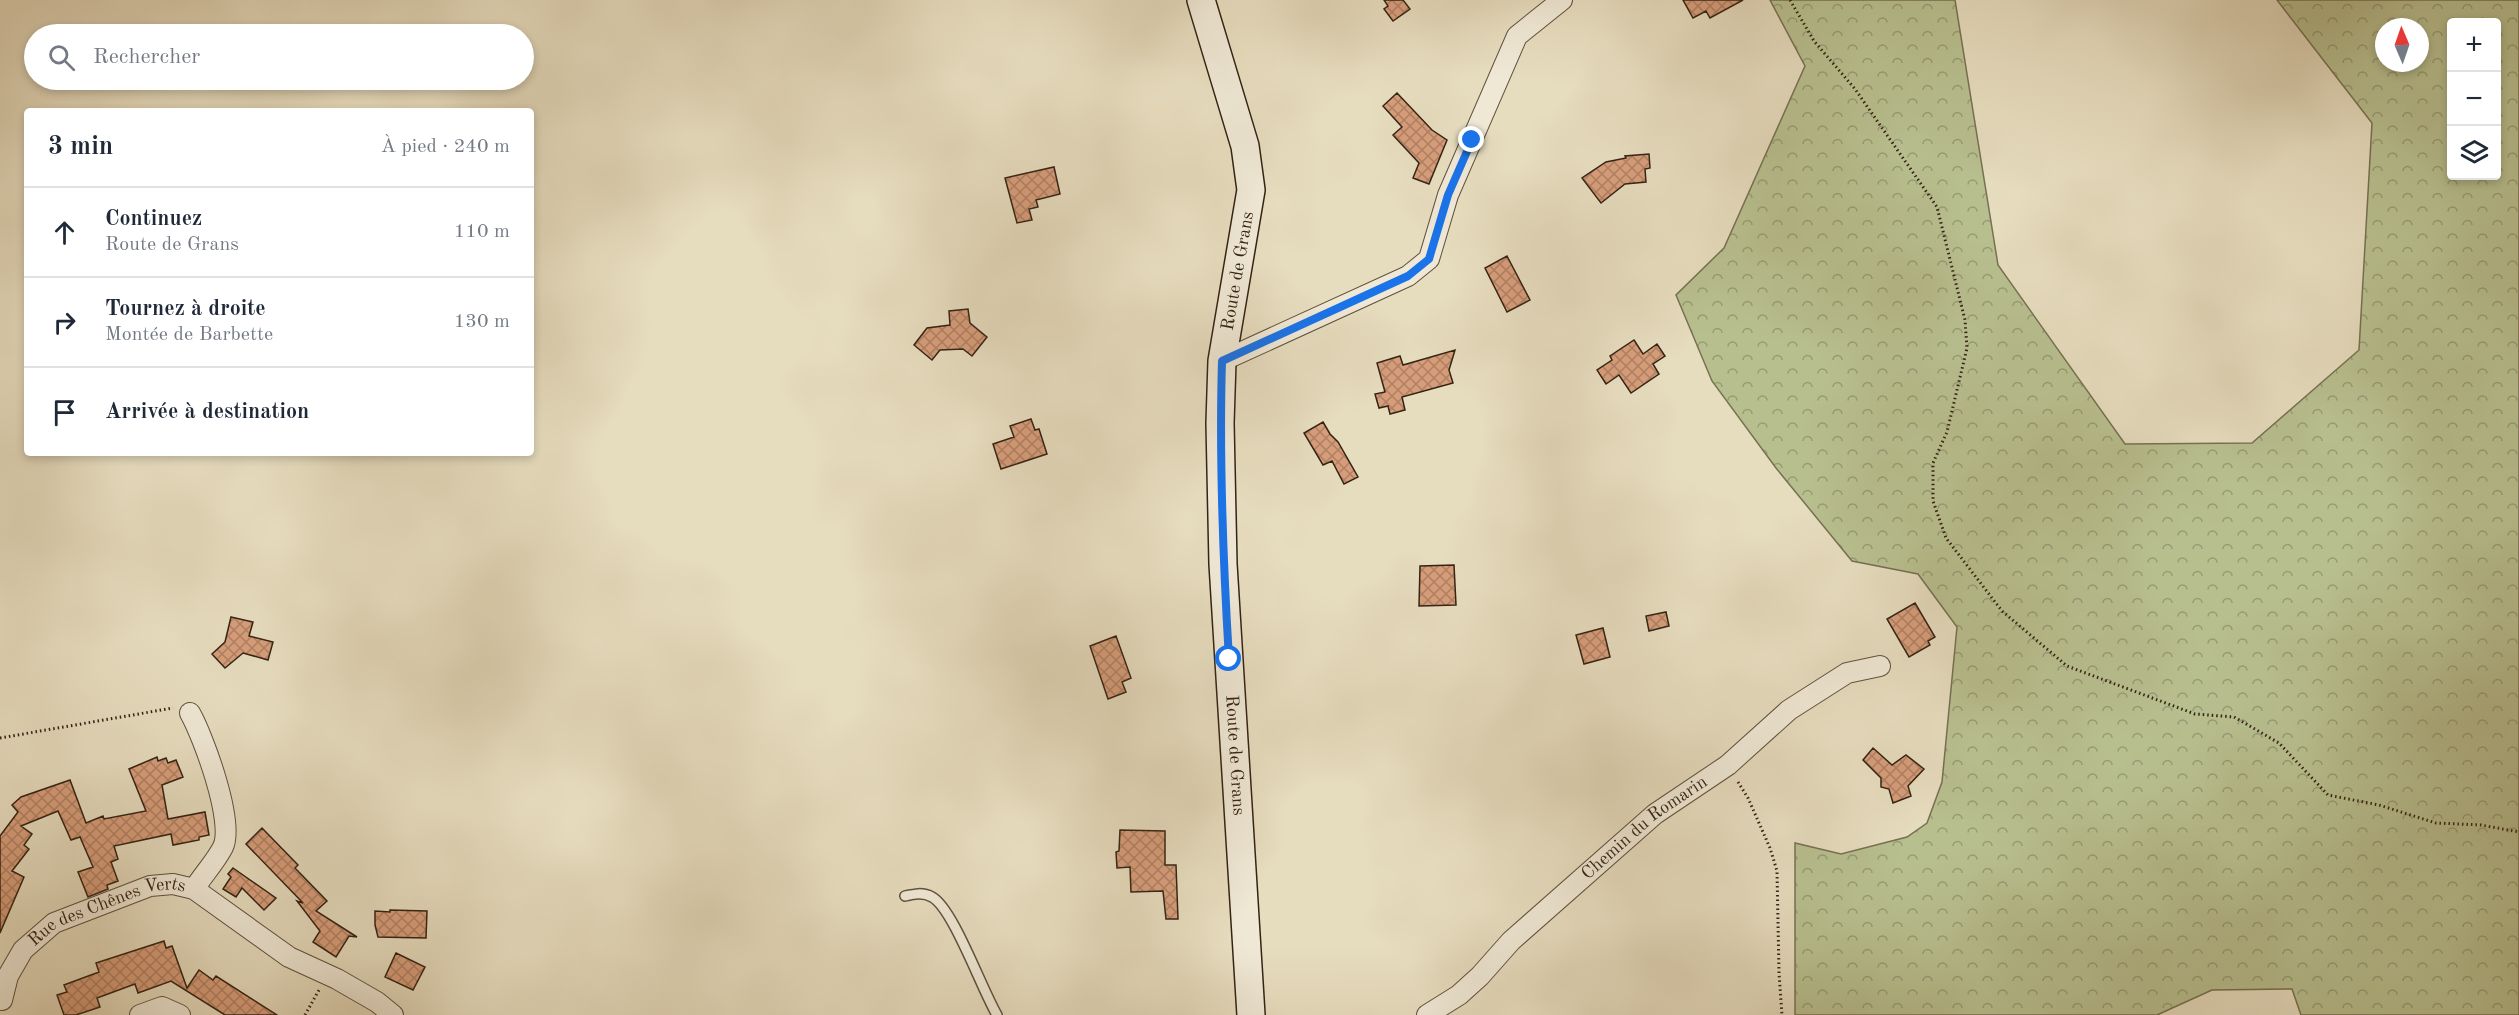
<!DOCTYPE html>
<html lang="fr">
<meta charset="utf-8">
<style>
:root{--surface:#fff;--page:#f6f6f7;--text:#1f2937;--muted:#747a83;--line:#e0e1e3}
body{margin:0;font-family:"Old Standard TT",serif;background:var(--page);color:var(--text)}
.controls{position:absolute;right:18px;top:18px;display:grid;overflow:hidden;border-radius:6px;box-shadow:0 3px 9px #0003}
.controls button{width:54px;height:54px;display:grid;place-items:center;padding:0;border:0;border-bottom:2px solid var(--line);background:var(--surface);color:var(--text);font:30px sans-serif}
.compass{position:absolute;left:2375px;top:18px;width:54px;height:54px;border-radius:50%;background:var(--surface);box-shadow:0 3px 9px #0003;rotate:358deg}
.stop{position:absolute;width:18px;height:18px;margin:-14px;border:4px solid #1a73e8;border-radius:50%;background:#fff}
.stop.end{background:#1a73e8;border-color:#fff;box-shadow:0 2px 6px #0008}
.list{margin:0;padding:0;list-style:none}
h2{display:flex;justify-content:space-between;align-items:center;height:78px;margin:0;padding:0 24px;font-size:26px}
h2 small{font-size:20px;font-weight:400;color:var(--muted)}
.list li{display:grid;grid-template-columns:39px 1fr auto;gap:18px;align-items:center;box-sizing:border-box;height:90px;padding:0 24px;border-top:2px solid var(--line)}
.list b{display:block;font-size:22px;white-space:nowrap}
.list p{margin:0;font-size:20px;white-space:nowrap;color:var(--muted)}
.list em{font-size:20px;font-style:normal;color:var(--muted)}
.icon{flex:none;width:33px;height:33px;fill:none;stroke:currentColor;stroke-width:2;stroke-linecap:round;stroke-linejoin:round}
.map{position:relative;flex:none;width:2519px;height:1015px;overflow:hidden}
.search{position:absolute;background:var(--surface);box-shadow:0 3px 9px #0003;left:24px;top:24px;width:510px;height:66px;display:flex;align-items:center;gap:15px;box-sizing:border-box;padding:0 21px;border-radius:33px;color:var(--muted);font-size:22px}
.panel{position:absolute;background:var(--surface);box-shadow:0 3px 9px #0003;left:24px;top:108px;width:510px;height:348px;border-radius:6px}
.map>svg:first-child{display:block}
.forest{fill:url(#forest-crowns);stroke:#767152;stroke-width:1.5;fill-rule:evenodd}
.building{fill:url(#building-cross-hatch);stroke:#342314;stroke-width:1.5}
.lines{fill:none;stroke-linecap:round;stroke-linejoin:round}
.lane-casing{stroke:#60513e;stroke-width:12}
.street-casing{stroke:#60513e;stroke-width:22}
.secondary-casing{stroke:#342314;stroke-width:30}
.path{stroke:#342314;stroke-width:3;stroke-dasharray:1.5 3;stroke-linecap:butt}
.lane{stroke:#efe8d5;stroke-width:9}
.street{stroke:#efe8d5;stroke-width:20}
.secondary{stroke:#efe8d5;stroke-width:27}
.route{stroke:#1a73e8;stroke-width:8}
.labels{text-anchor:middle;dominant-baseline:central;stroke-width:4.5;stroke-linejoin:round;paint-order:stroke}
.street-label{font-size:18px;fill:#342314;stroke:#efe8d5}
</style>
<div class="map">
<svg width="2519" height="1015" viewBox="0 0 2519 1015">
<defs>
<pattern id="forest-crowns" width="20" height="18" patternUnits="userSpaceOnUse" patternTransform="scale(1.5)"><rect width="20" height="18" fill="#b8bf8f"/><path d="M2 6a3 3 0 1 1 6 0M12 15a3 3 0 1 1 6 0" fill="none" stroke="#969b74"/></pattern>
<pattern id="building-cross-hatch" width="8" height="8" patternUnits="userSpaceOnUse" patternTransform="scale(1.5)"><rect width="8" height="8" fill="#d79d7a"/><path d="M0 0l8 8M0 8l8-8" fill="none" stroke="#af8063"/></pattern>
</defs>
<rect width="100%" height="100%" fill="#e6dcbe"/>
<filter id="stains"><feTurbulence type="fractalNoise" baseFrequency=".00333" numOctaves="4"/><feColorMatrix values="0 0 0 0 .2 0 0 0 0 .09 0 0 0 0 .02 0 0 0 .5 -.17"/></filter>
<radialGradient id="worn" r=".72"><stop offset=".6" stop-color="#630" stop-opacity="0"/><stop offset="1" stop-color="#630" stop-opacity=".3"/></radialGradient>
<!-- forest -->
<path class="forest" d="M1770,0H1955L1998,265L2125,444L2252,443L2359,350L2372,123L2277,0H2519V1015H2301L2292,989L2212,990L2157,1015H1795V843L1841,854L1907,837L1927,823L1942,782L1957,627L1918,574L1852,561L1776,468L1712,381L1676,295L1724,248L1805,66ZM2452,22H2496V176H2452ZM2384,27H2420V63H2384Z"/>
<!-- building -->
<path class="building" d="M1384,0H1403L1410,9L1393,21L1384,9L1388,6Z
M1683,0H1743L1710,18L1706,11L1693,18Z
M1397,93L1432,130L1447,140L1429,184L1413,178L1419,163L1393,135L1402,127L1383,106Z
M1649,154L1650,168L1645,169L1646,182L1625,184L1601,203L1582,178L1606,162L1626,158L1625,156Z
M1054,167L1060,194L1036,200L1038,207L1029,209L1032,220L1017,223L1005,178Z
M1507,256L1530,300L1507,312L1485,268Z
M968,309L970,323L987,337L972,356L963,349L940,350L932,360L914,345L927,328L950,325L949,311Z
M1634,340L1643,354L1657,344L1665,356L1653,364L1659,374L1631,393L1619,375L1606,384L1597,370L1612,360L1610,356Z
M1455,350L1449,370L1453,383L1402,397L1405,410L1390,414L1388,406L1379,408L1375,394L1385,392L1377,363L1400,356L1403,365Z
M1031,419L1035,430L1039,429L1047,454L1001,469L993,444L1014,437L1010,426Z
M1323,422L1330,434L1338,442L1358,477L1344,484L1332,461L1323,465L1304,433Z
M1454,565L1456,605L1419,606L1420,566Z
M1915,603L1935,637L1928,641L1930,645L1909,657L1887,619Z
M1666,612L1669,626L1649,631L1646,616Z
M231,617L253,622L249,636L273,642L268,660L243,653L225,668L212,654L225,642Z
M1603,628L1610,657L1584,664L1576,635Z
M1116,636L1131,678L1122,682L1126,692L1108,699L1090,646Z
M1873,748L1892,765L1906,755L1924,769L1908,786L1911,796L1893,803L1889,789L1881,787V778L1863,760Z
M157,757L158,761L166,758L168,763L176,760L183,777L162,785L168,819L205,812L209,835L199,837V840L173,845L171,834L114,846L118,859L111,862L118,881L107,885L108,889L88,897L78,872L93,867L80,837L71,840L58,811L21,826L32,834L24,845L29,849L12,871L24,877L0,933V836L18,812L12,805L21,797L70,780L86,823L103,816L104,819L146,811L129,769Z
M262,828L298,865L295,868L327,901L316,911L357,937L349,936L336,957L313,942L320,931L297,901L303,903L246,844Z
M1120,830L1165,831V865H1176L1178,919H1166L1163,891L1131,892L1130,867L1117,868L1116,852L1119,851Z
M233,868L276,898L264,910L242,888L236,897L223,889L231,877L228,874Z
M390,910L427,911L426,938L378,937L375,925V911L390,912Z
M164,941L166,948L172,946L187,988L199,970L213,980L216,976L277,1015H225L171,981L138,993L135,984L97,998L100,1007L76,1015H64L57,995L67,992L64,985L99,972L96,963Z
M396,953L425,967L413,990L385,977Z"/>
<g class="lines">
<defs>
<path id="lane" d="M905,896C914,894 923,892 932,897C953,908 982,990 997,1015"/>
<g id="street">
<path d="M1222,361L1408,276L1429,259L1448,195L1517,36L1562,0"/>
<path d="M190,713C203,736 235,822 223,847C216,861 203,875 194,889"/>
<path id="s1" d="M2,1000L8,976L23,950L54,923L150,886L173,884L194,889L289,957L337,979L377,1002L393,1015"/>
<path d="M140,1015L162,1007L180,1015"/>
<path id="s2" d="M1427,1015L1459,995L1480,976L1511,941L1655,814L1728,765L1789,710L1847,673L1880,666"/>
</g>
<g id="secondary">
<path id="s3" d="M1201,0L1245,146L1251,190L1222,361L1220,423L1223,564L1251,1015"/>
</g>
</defs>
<!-- lane casing -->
<use href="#lane" class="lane-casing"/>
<!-- street casing -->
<use href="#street" class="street-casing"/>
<!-- secondary casing -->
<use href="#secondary" class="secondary-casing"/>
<!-- path -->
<path class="path" d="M1790,0L1814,41L1855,89L1937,207L1965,320L1967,348L1947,432L1933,463V501L1946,538L2002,611L2067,666L2195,714L2234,717L2279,743L2328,795L2379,805L2436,823L2481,825L2519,832
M0,738L173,708
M1738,782L1748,798L1770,848L1777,871L1779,973L1782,1015
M305,1015L319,990"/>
<!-- lane -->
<use href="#lane" class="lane"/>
<!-- street -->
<use href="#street" class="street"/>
<!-- secondary -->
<use href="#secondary" class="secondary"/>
</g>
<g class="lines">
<!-- route -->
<path class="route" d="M1229,659C1223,560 1219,461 1222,361L1408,276L1429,259L1448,195L1472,140"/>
</g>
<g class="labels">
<!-- street labels -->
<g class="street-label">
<text transform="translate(1238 271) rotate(-80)">Route de Grans</text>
<text stroke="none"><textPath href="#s3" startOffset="765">Route de Grans</textPath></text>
<text stroke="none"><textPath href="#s2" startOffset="288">Chemin du Romarin</textPath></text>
<text stroke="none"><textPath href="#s1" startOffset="150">Rue des Chênes Verts</textPath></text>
</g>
</g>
<rect width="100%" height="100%" filter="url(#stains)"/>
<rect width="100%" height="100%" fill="url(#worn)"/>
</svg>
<div class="controls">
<button>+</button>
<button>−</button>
<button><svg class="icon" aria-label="layers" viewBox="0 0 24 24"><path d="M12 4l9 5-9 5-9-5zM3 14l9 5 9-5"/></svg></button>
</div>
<svg class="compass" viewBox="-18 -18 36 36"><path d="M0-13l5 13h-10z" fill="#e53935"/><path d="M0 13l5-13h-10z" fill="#747a83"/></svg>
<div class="stop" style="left:1229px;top:659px"></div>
<div class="stop end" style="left:1472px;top:140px"></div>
<div class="search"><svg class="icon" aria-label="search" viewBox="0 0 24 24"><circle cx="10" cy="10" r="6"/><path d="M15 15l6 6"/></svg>Rechercher</div>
<section class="panel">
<h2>3 min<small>À pied · 240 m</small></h2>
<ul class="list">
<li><svg class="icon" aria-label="ahead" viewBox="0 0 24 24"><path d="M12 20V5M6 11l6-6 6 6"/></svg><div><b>Continuez</b><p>Route de Grans</p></div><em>110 m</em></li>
<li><svg class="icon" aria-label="right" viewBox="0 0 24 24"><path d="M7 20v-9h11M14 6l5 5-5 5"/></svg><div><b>Tournez à droite</b><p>Montée de Barbette</p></div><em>130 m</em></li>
<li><svg class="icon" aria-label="arrive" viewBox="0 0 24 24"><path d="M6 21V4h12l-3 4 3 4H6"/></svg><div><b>Arrivée à destination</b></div></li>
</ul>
</section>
</div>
